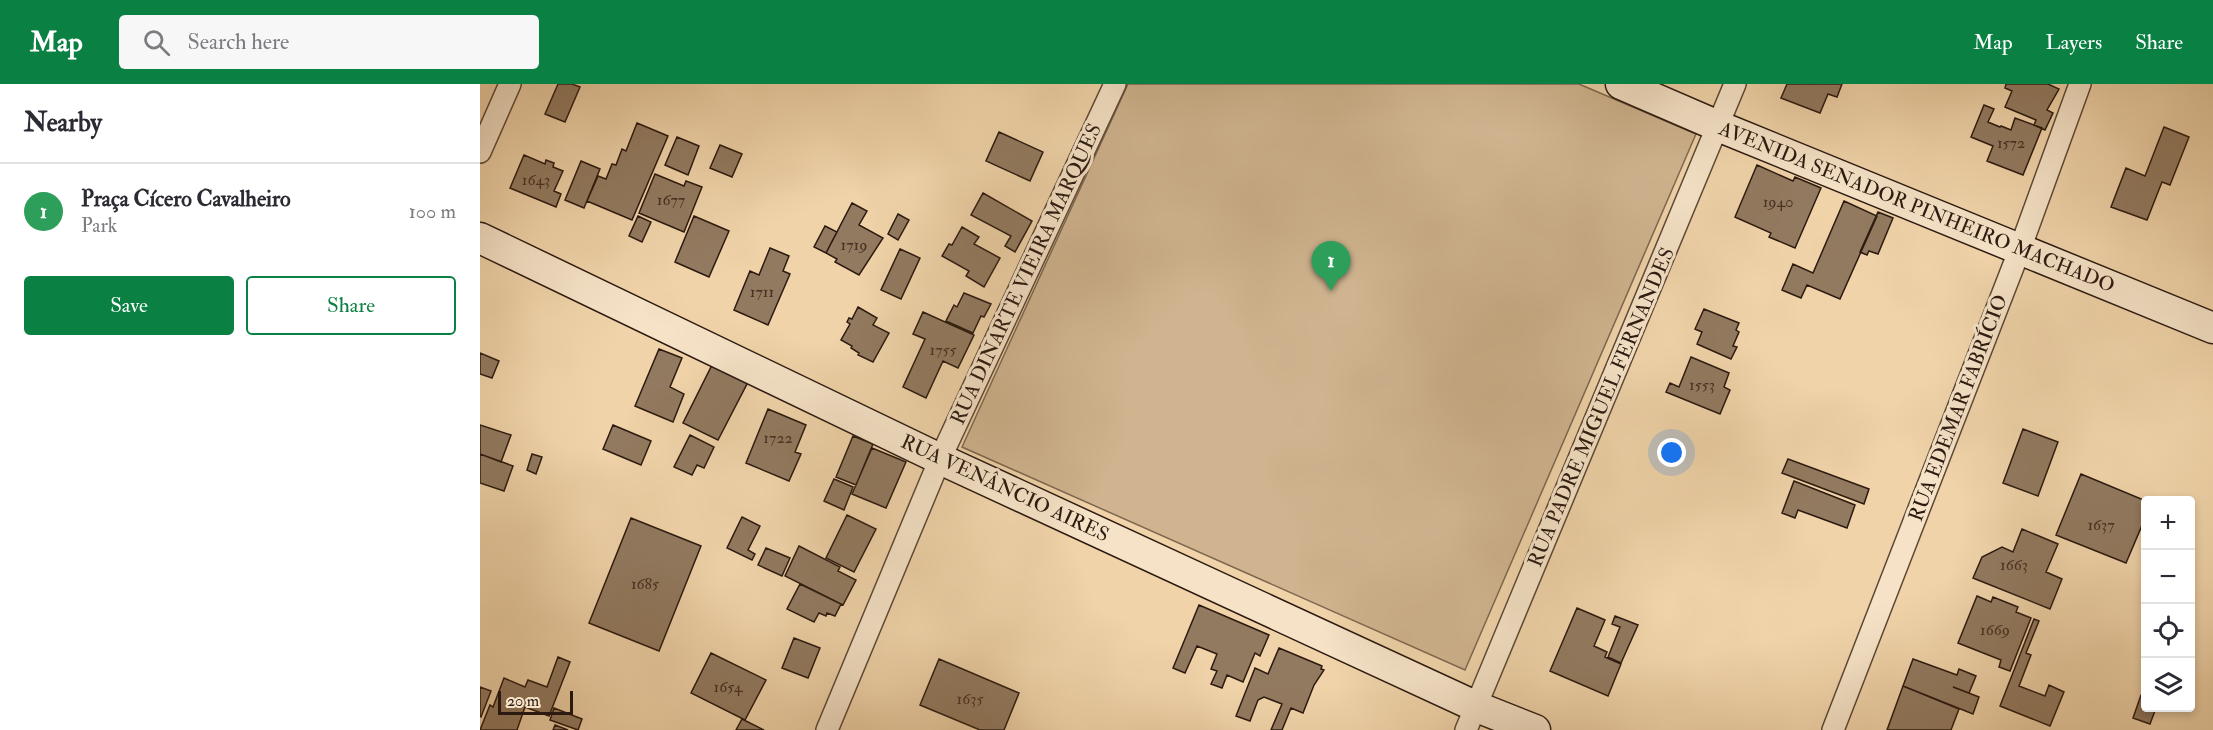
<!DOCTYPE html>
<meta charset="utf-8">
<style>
:root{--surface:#fff;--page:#f7f7f7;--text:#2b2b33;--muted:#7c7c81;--line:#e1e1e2;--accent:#0b8043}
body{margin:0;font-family:"IM FELL Double Pica",serif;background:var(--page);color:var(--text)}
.controls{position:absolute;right:18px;bottom:18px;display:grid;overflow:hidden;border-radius:6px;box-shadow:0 3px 9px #0003}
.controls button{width:54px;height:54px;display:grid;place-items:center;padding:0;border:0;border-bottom:2px solid var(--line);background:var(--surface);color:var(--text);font:30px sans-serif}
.scale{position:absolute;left:18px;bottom:15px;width:75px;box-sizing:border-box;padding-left:6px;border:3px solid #2c1a10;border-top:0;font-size:16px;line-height:21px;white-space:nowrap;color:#2c1a10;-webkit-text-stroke:4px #f5e2c7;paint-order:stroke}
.you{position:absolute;left:1192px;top:369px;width:21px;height:21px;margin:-15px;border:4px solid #fff;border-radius:50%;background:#1a73e8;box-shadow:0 0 0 9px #1a73e833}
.badge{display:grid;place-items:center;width:39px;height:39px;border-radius:50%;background:var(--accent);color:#fff;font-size:20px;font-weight:700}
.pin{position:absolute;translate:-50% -50px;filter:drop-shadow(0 2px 3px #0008)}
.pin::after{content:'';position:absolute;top:32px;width:21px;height:18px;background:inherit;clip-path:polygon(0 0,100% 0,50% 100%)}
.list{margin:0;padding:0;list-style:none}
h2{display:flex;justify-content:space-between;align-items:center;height:78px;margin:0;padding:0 24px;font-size:26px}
h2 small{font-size:20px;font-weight:400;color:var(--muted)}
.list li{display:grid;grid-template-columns:39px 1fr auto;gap:18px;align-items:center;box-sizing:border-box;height:96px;padding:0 24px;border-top:2px solid var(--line)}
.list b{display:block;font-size:22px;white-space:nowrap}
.list p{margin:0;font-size:20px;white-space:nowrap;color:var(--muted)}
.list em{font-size:20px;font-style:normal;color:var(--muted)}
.actions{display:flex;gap:12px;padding:18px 24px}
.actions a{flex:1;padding:14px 0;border:2px solid var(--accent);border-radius:6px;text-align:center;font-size:21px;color:var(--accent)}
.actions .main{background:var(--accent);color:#fff}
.icon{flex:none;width:33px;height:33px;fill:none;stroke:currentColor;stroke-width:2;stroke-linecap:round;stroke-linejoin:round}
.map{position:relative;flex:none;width:1733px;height:646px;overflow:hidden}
header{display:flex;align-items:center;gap:36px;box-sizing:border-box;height:84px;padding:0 30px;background:var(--accent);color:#fff}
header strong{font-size:28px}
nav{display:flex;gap:33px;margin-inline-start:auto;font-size:21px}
.search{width:420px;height:54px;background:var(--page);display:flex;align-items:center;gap:15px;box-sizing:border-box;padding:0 21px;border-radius:6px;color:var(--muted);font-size:22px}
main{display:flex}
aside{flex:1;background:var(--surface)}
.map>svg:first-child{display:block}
.green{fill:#cfb48f;stroke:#7e6750;stroke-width:1.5}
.building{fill:#927a60;stroke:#2c1a10;stroke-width:1.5}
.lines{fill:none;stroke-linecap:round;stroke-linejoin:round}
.street-casing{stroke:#5d4836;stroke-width:24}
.secondary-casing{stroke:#2c1a10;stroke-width:33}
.street{stroke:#f5e2c7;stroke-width:21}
.secondary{stroke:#f5e2c7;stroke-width:30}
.labels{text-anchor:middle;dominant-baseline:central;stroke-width:6;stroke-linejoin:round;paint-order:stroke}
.number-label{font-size:16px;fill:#463224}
.street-label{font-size:20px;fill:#2c1a10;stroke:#f5e2c7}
</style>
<header>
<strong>Map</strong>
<div class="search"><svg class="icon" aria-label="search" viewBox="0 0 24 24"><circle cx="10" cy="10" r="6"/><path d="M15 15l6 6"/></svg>Search here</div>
<nav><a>Map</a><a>Layers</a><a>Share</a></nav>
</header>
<main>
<aside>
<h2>Nearby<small></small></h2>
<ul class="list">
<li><span class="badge" style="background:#2e9e5b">1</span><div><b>Praça Cícero Cavalheiro</b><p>Park</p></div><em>100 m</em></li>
</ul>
<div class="actions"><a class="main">Save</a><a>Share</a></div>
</aside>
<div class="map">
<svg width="1733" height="646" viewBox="0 0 1733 646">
<rect width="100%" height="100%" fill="#f0d3a9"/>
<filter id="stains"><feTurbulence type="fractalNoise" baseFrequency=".00333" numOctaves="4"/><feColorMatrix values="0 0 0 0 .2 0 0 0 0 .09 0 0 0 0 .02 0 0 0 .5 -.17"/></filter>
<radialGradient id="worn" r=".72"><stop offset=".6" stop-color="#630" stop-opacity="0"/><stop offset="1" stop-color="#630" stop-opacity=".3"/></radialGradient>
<!-- green -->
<path class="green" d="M648,0H1099L1216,50L985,586L482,363Z"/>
<!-- building -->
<path class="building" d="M78,0H92L100,3L85,38L65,30Z
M1307,0H1362L1357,13L1348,10L1340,29L1301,14Z
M1526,0H1568L1579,5L1567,26L1573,29L1565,46L1554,41L1556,36L1525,23L1532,7L1525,4Z
M1504,21L1514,25L1508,38L1520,43L1521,42L1531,46L1535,34L1562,44L1543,91L1507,77L1513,62L1491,53Z
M157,39L188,52L152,136L107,117L118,92L126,95L132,80L136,81L142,65L146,67Z
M1684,43L1709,53L1690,101L1682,98L1667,136L1631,123L1646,84L1665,92Z
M519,48L563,68L550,97L506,77Z
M197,53L219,62L208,91L185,81Z
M240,61L262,70L252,93L230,84Z
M44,71L65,80L66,76L74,79L73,83L83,87L74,107L81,110L76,123L30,104Z
M101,77L120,85L104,124L85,116Z
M1277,81L1313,97L1315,93L1341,104L1315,164L1289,153L1291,149L1255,133Z
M175,90L204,102L206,97L222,103L204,148L159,129Z
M503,109L552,137L535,168L525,162L531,152L491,131Z
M1364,117L1397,132L1360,215L1327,201L1321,214L1302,206L1313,180L1333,189Z
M372,119L387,127L379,141L403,154L379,191L355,178L357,175L346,169Z
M1398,128L1413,134L1398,170L1389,167L1387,171L1380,168Z
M418,130L429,136L418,156L408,150Z
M158,132L171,138L162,158L149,152Z
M214,132L249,147L229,193L195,178Z
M345,142L357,148L346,169L334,163Z
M482,143L499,153L494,160L520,174L504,203L486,192L489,187L462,172L469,160L472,161Z
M290,164L309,172L303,187L310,190L288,241L254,226L270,187L279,191Z
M420,165L440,174L421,215L401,206Z
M484,209L511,220L504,233L501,232L493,249L466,237L474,221L477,223Z
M378,223L397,234L393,241L409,249L393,278L378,271L379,269L371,264L372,262L361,256L370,240L367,238L369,234L372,235Z
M1224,225L1259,239L1256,246L1259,248L1253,262L1257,263L1251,275L1217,260L1222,248L1215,245Z
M443,228L494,251L478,284L463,277L446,314L423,303L445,255L433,250Z
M179,265L202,274L190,303L204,310L193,338L155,322Z
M0,269L19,277L12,294L0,290Z
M1211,273L1249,289L1244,303L1250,306L1240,330L1186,308L1190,299L1199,303Z
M232,281L268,298L238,356L203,339Z
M288,325L326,341L315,368L321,370L309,397L266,379Z
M0,341L31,351L21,378L0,370Z
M133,341L171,357L161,381L123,365Z
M1543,345L1578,358L1558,412L1523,399Z
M210,351L234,363L224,384L217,381L212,391L194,383Z
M373,352L393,360L376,401L356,393Z
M392,364L426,378L406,424L372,410Z
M0,370L33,382L24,407L0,399Z
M52,370L62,373L56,390L47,386Z
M1308,375L1389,405L1384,420L1302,389Z
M1601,390L1666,417V432L1646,479L1576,451Z
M354,395L373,403L364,426L344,417Z
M1314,397L1375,421L1367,444L1318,426L1315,434L1302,429Z
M367,431L396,445L374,488L346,474Z
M262,433L280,442L268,466L275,470L272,476L247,464Z
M151,434L221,462L179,567L109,539Z
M1542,445L1578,460L1566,488L1582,495L1570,525L1493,494L1502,473L1522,463L1533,468Z
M319,462L360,483L358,487L376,496L363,521L305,492Z
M286,464L310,474L302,492L278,481Z
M320,500L361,520L355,532L347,529L346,532L339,529L334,538L307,525Z
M1497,512L1511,518L1513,513L1538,523L1536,528L1551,534L1530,587L1519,583L1521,576L1478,559Z
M719,521L789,551L780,572L775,569L763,598L747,591L742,604L731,600L737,587L731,585L737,570L717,562L705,589L693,584Z
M1097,524L1125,536L1114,562L1127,568L1125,573L1141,580L1128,612L1070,587Z
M1135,532L1158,541L1141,579L1128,573L1140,543L1132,540Z
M1554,535L1559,537L1546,569L1551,571L1539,602L1565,612L1569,601L1584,608L1570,642L1520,622Z
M314,554L340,564L328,594L302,584Z
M799,564L842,582L841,585L844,586L834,601L823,629L811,624L802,646H791L802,620L784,613L778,616L770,637L756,632L775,584L788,590Z
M231,569L286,596L265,636L211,609Z
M78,573L90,578L69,632L45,623L37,646H0L10,621L13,623L24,594L45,603L48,596L67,603Z
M459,575L539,609L524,646H500L440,621Z
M1433,575L1477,591L1479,585L1496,592L1489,609L1473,603L1499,613L1493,630L1423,602Z
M1423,602L1479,625L1471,646H1407Z
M0,603L11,607L1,633L0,632Z
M1661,611L1666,612V624H1676L1670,640L1653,634Z
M74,624L102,635L98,646L70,636Z
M262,635L284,646H256Z
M75,641L88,646H73Z"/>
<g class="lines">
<defs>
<path id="street" d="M0,68L30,0
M347,646L460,375L635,0
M986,646L1255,0
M1353,646L1540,165L1600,0"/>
<path id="secondary" d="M1141,0L1238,42L1733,244
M0,154L460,375L997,623L1055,646"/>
</defs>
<!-- street casing -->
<use href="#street" class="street-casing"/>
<!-- secondary casing -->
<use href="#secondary" class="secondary-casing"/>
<!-- street -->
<use href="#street" class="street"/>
<!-- secondary -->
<use href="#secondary" class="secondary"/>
</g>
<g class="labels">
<!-- number labels -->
<g class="number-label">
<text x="1531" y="59">1572</text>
<text x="56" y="96">1643</text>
<text x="191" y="116">1677</text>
<text x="1298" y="118">1940</text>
<text x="374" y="161">1719</text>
<text x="282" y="208">1711</text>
<text x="463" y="266">1755</text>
<text x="1222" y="301">1553</text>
<text x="298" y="354">1722</text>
<text x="1621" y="441">1637</text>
<text x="1534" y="481">1663</text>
<text x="165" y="500">1685</text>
<text x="1515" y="546">1669</text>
<text x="248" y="603">1654</text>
<text x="490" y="615">1635</text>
</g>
<!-- street labels -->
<g class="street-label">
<text transform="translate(1437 123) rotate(22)">AVENIDA SENADOR PINHEIRO MACHADO</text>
<text transform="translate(546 190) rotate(-65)">RUA DINARTE VIEIRA MARQUES</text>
<text transform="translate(1121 323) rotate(-67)">RUA PADRE MIGUEL FERNANDES</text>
<text transform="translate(1478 324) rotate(-69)">RUA EDEMAR FABRÍCIO</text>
<text transform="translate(525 404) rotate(25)">RUA VENÂNCIO AIRES</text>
</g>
</g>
<rect width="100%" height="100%" filter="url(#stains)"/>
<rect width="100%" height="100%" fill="url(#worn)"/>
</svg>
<div class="controls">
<button>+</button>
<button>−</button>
<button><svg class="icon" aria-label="locate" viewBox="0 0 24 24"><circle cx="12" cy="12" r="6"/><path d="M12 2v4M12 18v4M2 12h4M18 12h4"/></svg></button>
<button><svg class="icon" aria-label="layers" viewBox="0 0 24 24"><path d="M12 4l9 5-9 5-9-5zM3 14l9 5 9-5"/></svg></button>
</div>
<div class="scale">20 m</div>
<div class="you"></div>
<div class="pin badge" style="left:851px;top:207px;background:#2e9e5b">1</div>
</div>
</main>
